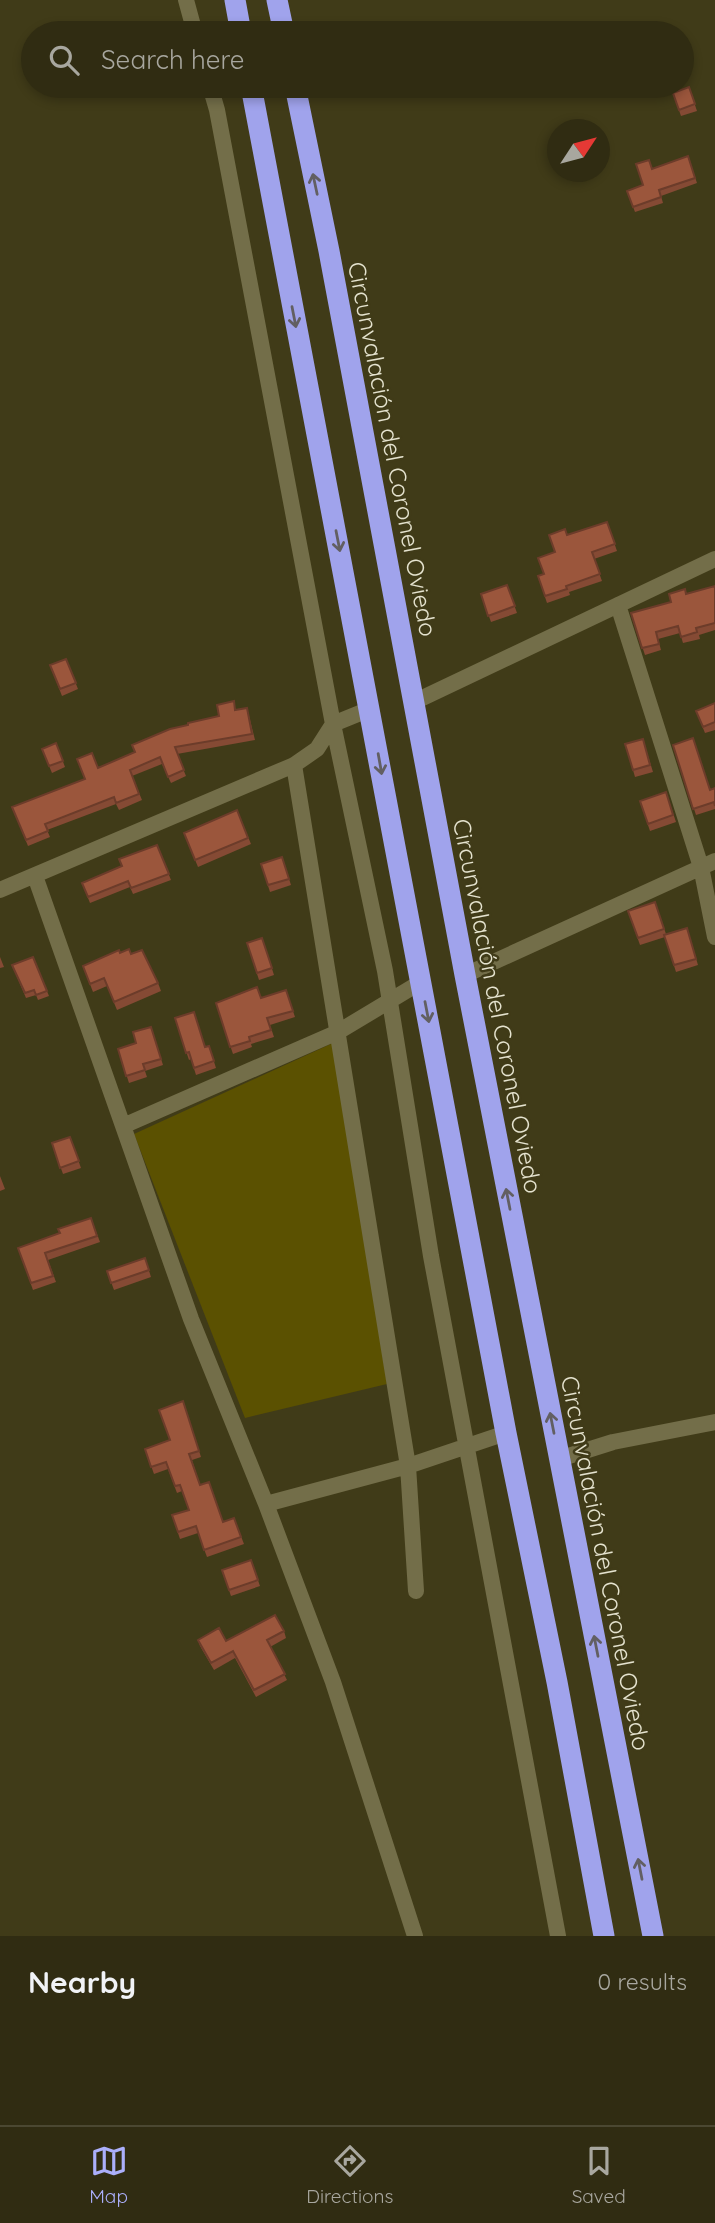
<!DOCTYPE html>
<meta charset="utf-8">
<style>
:root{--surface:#302c12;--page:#38341b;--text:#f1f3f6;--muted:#a8a79f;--line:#4b4832;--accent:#abaffb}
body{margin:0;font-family:Quicksand,sans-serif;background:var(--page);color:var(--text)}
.compass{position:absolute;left:547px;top:119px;width:63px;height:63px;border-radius:50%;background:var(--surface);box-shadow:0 4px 10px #0003;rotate:54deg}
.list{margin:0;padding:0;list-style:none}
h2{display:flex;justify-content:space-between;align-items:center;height:91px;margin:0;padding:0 28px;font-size:30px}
h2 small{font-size:23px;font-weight:400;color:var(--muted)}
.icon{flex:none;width:38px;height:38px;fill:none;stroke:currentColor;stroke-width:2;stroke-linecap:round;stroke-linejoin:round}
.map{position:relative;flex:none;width:715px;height:1936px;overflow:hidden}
.search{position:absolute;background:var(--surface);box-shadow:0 4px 10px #0003;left:21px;right:21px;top:21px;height:77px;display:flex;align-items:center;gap:18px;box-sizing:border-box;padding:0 24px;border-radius:38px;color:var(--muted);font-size:26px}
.sheet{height:189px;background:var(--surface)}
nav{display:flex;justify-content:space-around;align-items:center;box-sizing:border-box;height:98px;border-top:2px solid var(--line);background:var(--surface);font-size:19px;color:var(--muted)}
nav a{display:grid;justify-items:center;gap:4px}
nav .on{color:var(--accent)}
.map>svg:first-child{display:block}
.grass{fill:#5b5101}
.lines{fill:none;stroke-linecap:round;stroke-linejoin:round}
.minor{stroke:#736e49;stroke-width:16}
.highway{stroke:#a0a3ec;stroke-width:21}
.wall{fill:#854a34}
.building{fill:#9b563c;stroke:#6c3c2a;stroke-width:2}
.oneway{stroke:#625f62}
.labels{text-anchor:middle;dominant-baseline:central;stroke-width:5;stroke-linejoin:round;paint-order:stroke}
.street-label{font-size:24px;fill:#e5e3cf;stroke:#403b18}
</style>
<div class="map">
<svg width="715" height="1936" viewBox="0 0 715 1936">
<rect width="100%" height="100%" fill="#403b18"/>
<!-- grass -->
<path class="grass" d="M333,1043L387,1384L245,1418L134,1134Z"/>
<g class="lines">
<!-- minor -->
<path class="minor" d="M186,0L195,33
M210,86L217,110L333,724L385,971L431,1256L558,1936
M618,605L701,867L715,937
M414,702L715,559
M294,765L408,1466L416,1591
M35,876L191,1319L266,1504L333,1682L415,1936
M0,890L294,765L317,749L333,724L370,709
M465,975L715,861
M123,1126L338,1032L421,982
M559,1459L613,1442L715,1422
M266,1504L408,1466L506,1433"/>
<!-- highway -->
<path class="highway" d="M235,0L241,33
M277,0L284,33
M251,86L506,1433L557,1682L604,1936
M295,86L329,251L465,975L653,1936"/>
</g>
<!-- wall -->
<path class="wall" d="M689,87L697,111L681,116L673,93Z
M688,156L697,183L661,196L663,203L635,212L627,191L643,185L652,169Z
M607,522L617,551L594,559L602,581L569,592L570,595L547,603L538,576L544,574L555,552L567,535Z
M507,585L517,613L491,622L481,594Z
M715,586V630L699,635L700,639L683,643L680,633L658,639L661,650L645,655L631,613L671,602L687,594Z
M66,659L78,689L62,696L50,665Z
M715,703V730L705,733L696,711Z
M247,708L255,740L177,754L186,776L171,783L162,764L132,776L142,800L119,810L116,804L47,830L50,837L28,846L12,807L85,779L98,768L135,752L188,725L219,716L236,710Z
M56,743L65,767L52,773L42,749Z
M673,745L710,790L715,788V809L696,815Z
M645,746L653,772L635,777L633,770Z
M666,792L676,822L650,831L640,801Z
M237,810L251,844L198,867L184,833Z
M157,845L171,880L133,894L130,887L90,903L82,883L122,866Z
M282,857L291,885L270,892L261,864Z
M655,902L666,934L687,928L698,965L676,972L665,937L640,945L628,911Z
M262,938L274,975L259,980L247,943Z
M120,953L131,954L158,983L161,991L117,1010L107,986L93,992L83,966Z
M0,957L4,967L0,968Z
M33,957L49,996L38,1000L36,995L26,998L14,970Z
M286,990L295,1017L270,1025L274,1037L251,1044L252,1047L233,1054L216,1003L261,998Z
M175,1018L205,1047L209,1046L216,1068L196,1075L191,1059L189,1060Z
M151,1027L163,1065L145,1071L147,1077L129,1083L118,1049L136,1043Z
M70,1137L81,1168L63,1174L52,1143Z
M0,1176L5,1189L0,1191Z
M91,1218L100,1242L48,1260L56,1282L33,1290L18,1248L60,1233Z
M145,1258L151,1277L114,1290L107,1271Z
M183,1401L201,1457L192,1460L200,1485L223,1522L234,1518L244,1544L207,1557L198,1533L180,1539L172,1515L189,1510L182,1491L177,1493L168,1469L154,1474L145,1449L170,1440Z
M251,1560L260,1586L231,1596L222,1570Z
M284,1631L286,1638L270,1647L287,1680L256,1697L235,1658L214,1670L200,1646L198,1640L226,1641Z"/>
<!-- building -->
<path class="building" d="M689,87L695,104L679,110L673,93Z
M688,156L695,178L659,190L661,197L633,207L627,191L643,185L636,164L649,160L652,169Z
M607,522L615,544L592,552L600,574L566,586L567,589L545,596L538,576L544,574L538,558L555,552L549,535L565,529L567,535Z
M507,585L515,606L488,616L481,594Z
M715,586V623L696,628L697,632L681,637L678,626L656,632L659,644L642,648L631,613L671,602L669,594L685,589L686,594Z
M66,659L76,683L60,689L50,665Z
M234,701L235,710L247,708L252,734L175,747L184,770L168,777L160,757L130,770L139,794L116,803L114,797L45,824L48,831L26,840L12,807L85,779L77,759L92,753L98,768L135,752L132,745L170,729L188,725V723L219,716L217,705Z
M715,703V722L703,727L696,711Z
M693,738L710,790L715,788V806L714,802L693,809L673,745Z
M643,739L650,765L633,770L625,744Z
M56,743L63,761L49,766L42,749Z
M666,792L673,815L648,824L640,801Z
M237,810L248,838L195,860L184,833Z
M157,845L169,874L131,888L128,881L88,897L82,883L122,866L119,859Z
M282,857L289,879L268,885L261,864Z
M655,902L664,929L638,938L628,911Z
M687,928L696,959L674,965L664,935Z
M262,938L272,968L257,973L247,943Z
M129,949L131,954L142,950L158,983L114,1002L104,978L90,984L83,966L119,950L120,953Z
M33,957L47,991L36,995L34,990L25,993L12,965Z
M257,987L261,998L286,990L293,1011L267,1018L271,1030L249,1037L250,1041L230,1047L216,1003Z
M194,1012L205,1047L209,1046L214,1061L194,1068L189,1052L186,1053L175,1018Z
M151,1027L161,1059L143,1064L145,1070L126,1076L118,1049L136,1043L133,1032Z
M70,1137L79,1161L60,1168L52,1143Z
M91,1218L97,1236L45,1253L53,1276L31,1283L18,1248L60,1233L58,1229Z
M145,1258L149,1270L111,1283L107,1271Z
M183,1401L199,1451L189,1454L200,1485L209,1482L223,1522L234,1518L241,1537L204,1550L196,1526L178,1532L172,1515L189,1510L180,1485L175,1486L166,1462L151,1467L145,1449L170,1440L159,1410Z
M251,1560L258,1580L229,1590L222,1570Z
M275,1615L284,1631L267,1640L285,1674L254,1690L233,1651L211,1663L198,1640L219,1628L226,1641Z"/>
<!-- one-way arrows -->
<defs><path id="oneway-shaft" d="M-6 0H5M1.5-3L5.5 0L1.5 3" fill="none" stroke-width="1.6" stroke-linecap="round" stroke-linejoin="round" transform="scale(1.75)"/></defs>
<g class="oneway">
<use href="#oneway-shaft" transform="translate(315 184) rotate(-102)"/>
<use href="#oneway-shaft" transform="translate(294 317) rotate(79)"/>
<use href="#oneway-shaft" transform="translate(338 541) rotate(79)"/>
<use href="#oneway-shaft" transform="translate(380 764) rotate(80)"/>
<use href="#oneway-shaft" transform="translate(427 1012) rotate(79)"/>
<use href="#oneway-shaft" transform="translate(508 1199) rotate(-101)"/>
<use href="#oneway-shaft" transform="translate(552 1423) rotate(-101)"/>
<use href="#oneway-shaft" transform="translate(596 1646) rotate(-101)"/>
<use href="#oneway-shaft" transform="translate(640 1869) rotate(-101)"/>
</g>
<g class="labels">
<!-- street labels -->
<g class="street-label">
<text transform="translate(393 449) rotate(79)">Circunvalación del Coronel Oviedo</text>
<text transform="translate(498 1006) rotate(79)">Circunvalación del Coronel Oviedo</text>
<text transform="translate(606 1563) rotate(79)">Circunvalación del Coronel Oviedo</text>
</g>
</g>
</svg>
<svg class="compass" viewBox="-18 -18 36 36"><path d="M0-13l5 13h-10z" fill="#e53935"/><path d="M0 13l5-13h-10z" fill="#a8a79f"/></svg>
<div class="search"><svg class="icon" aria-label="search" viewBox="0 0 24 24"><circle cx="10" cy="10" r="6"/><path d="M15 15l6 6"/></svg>Search here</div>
</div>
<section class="sheet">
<h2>Nearby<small>0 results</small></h2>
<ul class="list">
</ul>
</section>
<nav>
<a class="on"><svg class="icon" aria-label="map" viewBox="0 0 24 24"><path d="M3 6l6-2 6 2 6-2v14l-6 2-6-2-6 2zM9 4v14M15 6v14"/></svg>Map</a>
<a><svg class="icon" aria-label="directions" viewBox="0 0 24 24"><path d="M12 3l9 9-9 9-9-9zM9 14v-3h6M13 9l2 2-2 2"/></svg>Directions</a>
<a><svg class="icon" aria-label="saved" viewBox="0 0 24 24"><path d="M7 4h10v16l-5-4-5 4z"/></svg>Saved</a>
</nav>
